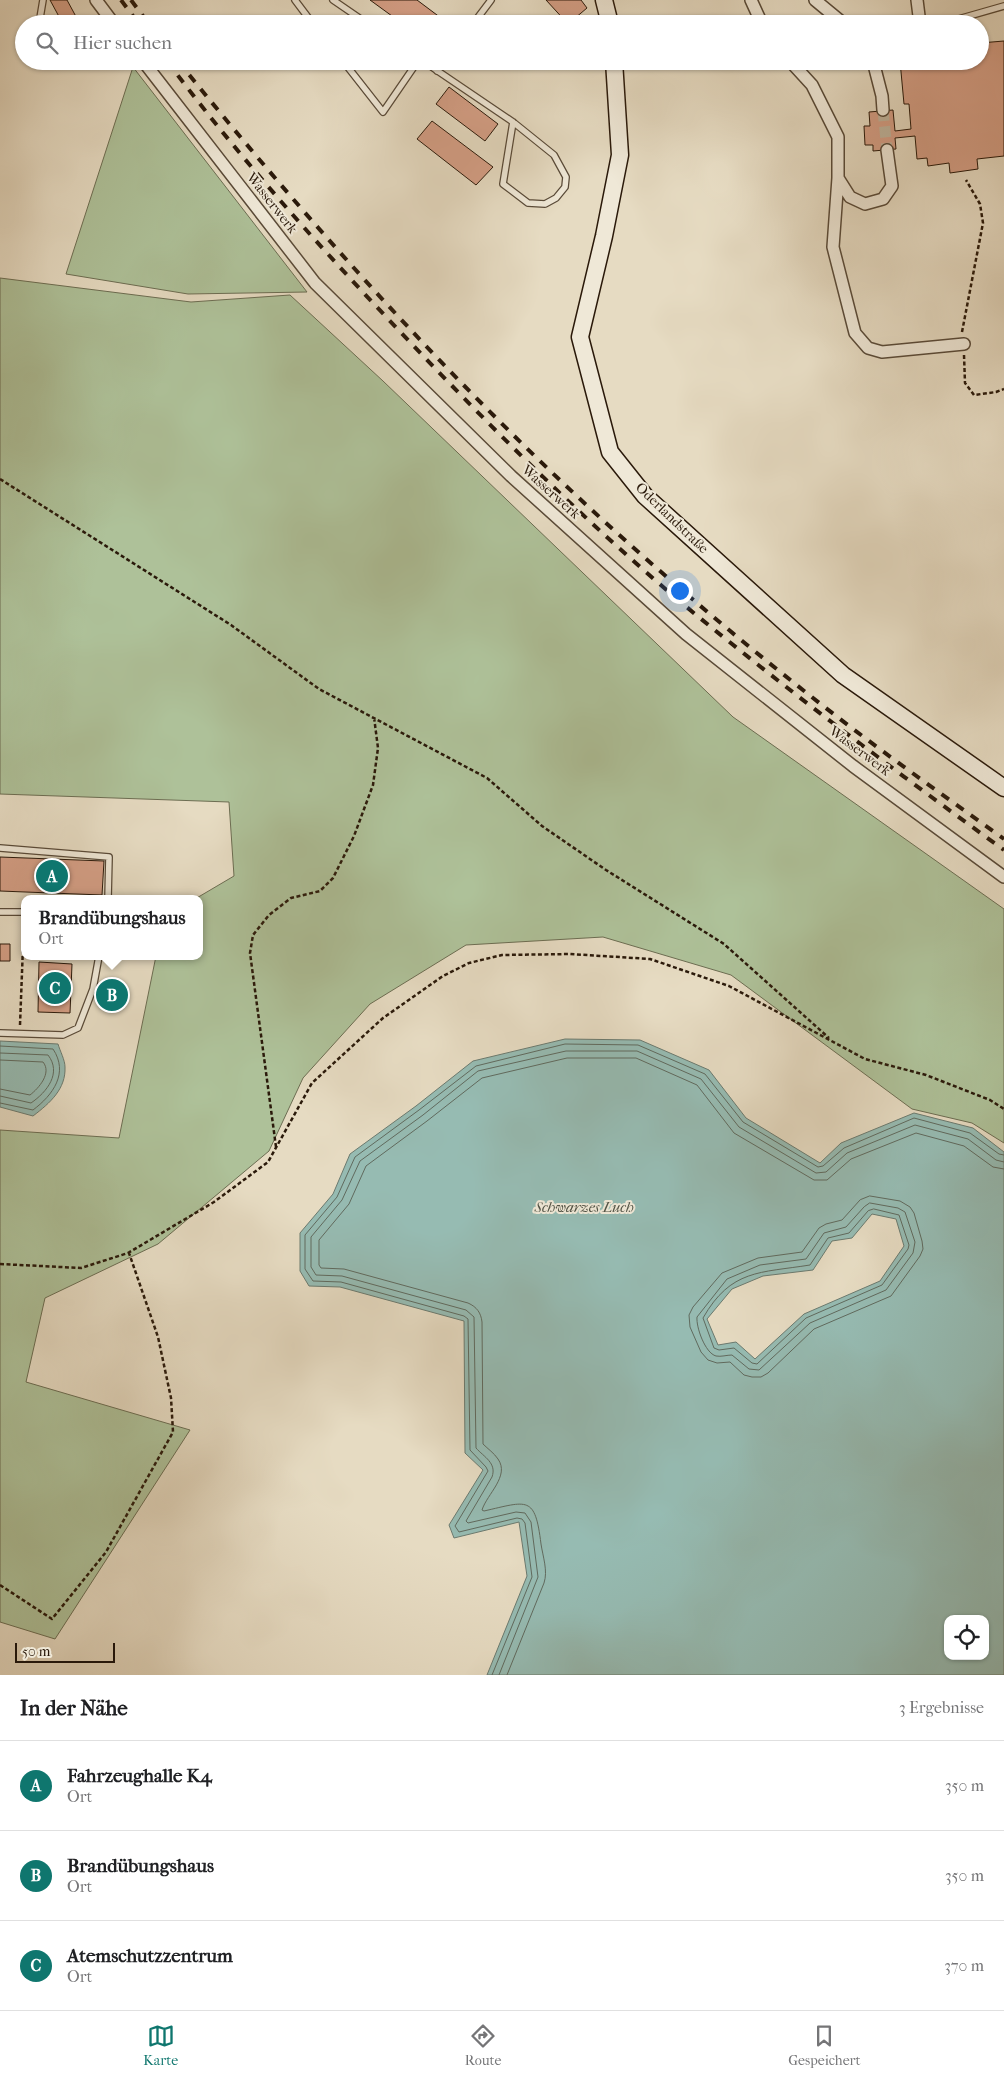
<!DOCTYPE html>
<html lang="de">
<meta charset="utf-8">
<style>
:root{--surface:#fff;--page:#f2f2f2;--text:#202124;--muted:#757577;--line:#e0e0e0;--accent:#0f766e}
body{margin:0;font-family:"IM FELL French Canon",serif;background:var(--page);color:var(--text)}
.controls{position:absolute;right:15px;bottom:15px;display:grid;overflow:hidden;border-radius:10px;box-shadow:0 1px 4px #0004}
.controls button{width:45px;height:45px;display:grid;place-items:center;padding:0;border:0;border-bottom:1px solid var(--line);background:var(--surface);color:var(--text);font:25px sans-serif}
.scale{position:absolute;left:15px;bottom:12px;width:100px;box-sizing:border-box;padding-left:5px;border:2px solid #2a190a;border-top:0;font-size:14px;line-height:18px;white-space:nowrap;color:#2a190a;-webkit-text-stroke:4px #efe8d7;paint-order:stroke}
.you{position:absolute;left:679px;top:590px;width:18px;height:18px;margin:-12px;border:4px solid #fff;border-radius:50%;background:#1a73e8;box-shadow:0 0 0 8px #1a73e833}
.badge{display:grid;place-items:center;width:32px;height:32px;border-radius:50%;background:var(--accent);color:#fff;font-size:16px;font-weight:700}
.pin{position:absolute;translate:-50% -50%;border:2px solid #fff;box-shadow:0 1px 5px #0006}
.popup{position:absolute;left:21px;top:895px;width:182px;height:65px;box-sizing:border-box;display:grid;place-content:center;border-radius:10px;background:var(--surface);filter:drop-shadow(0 1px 4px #0005);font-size:16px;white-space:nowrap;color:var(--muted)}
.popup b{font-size:19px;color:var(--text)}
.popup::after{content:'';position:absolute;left:50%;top:100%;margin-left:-10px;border:10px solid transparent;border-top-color:var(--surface)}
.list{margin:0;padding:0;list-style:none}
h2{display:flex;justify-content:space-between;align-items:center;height:65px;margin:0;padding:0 20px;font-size:21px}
h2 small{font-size:16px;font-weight:400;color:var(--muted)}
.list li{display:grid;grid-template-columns:32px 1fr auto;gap:15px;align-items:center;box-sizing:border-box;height:90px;padding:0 20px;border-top:1px solid var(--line)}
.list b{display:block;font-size:19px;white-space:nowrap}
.list p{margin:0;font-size:16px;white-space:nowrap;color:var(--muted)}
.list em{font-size:16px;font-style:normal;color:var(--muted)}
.icon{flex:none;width:28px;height:28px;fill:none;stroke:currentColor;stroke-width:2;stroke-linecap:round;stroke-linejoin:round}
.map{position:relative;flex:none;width:1004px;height:1675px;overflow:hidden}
.search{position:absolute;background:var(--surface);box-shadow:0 1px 4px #0004;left:15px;right:15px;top:15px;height:55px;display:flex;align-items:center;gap:12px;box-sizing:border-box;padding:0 18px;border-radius:28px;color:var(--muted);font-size:19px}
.sheet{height:335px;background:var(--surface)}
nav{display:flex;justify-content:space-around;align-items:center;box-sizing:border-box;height:70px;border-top:1px solid var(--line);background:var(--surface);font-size:14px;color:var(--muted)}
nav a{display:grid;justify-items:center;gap:2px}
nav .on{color:var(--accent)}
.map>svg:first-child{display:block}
.green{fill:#aec199;stroke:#6c6d52}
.water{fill:#96bbb2;stroke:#6b7a6f;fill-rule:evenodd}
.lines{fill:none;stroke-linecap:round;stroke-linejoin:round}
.shore{stroke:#606a5e;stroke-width:1}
.building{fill:#d59f86;stroke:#2a190a}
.street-tunnel{stroke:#c0b49d;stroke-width:11;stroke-dasharray:11 5.5;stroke-linecap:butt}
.lane-casing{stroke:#594a38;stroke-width:8}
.street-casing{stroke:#594a38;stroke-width:14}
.secondary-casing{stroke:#2a190a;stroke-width:19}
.path{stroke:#2a190a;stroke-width:2.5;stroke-dasharray:4 2.5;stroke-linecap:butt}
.lane{stroke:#efe8d7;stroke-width:5.5}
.street{stroke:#efe8d7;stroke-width:11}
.secondary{stroke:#efe8d7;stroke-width:16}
.rail{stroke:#2a190a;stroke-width:4;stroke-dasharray:9 9;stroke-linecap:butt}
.labels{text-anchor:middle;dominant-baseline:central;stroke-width:4;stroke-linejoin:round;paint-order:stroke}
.street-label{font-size:14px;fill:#2a190a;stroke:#efe8d7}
.water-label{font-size:15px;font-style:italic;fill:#505245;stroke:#efe8d7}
</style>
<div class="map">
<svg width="1004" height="1675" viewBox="0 0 1004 1675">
<rect width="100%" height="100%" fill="#e6dbc2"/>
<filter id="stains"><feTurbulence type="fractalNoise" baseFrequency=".004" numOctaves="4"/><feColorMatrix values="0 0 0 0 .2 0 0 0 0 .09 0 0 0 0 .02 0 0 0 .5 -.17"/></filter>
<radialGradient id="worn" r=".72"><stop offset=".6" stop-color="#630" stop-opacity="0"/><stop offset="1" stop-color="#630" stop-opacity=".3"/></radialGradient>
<!-- green -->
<path class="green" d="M133,67L307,292L188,294L66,274Z
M0,278L191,302L290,295L383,381L733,717L1004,909V1143L972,1123L912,1109L731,975L603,937L466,945L370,1004L303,1078L269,1151L158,1244L45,1298L26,1382L190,1430L55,1639L0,1622V1130L119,1138L156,956H200V899H195L234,876L229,802L0,794Z"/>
<!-- water -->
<path class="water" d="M565,1039L640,1040L709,1070L746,1118L820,1163L841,1143L914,1113L973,1128L1004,1152V1675H487L527,1576L519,1522L454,1538L449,1525L483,1470L465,1453L464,1321L340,1287L309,1286L300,1271V1233L333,1194L350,1154L416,1106L473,1061ZM872,1214L896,1219L904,1246L880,1281L804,1314L755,1359L736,1342L718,1345L707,1319L732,1289L763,1276L813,1270L832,1241L852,1238ZM948,1619H985V1656H948Z
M0,1041L58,1044C60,1051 65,1060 65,1067C66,1089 50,1103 33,1116L0,1107Z"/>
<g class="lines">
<!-- shore -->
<path class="shore" d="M0,1046L53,1049C69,1073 53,1095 33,1110L0,1103
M0,1053L48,1055C62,1073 47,1092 31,1103L0,1096
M0,1060L43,1062C52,1073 39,1088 30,1095L0,1089
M870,1196L900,1201L910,1207L914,1213L922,1241L923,1249L920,1256L891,1296L814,1329L768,1373L761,1377H752L744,1375L730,1362L717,1363L708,1360L701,1352L690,1327L689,1315L693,1307L722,1273L758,1258L802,1252L819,1228L826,1224L842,1220L860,1200Z
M870,1203L898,1208L905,1212L915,1242L913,1253L886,1290L810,1323L759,1370L749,1369L732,1355C727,1355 721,1357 716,1356C705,1353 696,1327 697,1317L727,1279L760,1265L806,1259L824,1233L846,1227L864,1207Z
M874,1209L899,1215L909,1245L908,1249L882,1285L806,1318L757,1364L752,1363L734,1348L719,1350L714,1348L703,1318C731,1269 760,1273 810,1265L828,1238L849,1233L868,1211Z
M492,1675L532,1577L525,1523L522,1519L517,1518L459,1532L455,1526L488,1471L486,1467L470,1450L468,1319L464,1316L341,1282L313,1281L305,1269V1235L337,1197L355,1157L419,1110L476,1066L565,1044L638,1045L705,1074L743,1122L818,1167L823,1166L844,1148L914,1118L970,1133L999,1154L1004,1155
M499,1675L538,1577L531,1522L525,1513L516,1512L468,1523L466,1521L492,1477C497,1463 484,1457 476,1448L474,1317L466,1310L342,1276L316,1275L311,1267V1237L342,1200L360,1161L423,1115L478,1071L566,1051H637L701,1079L739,1127L816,1173L826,1172L847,1153L915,1125L968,1139L996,1160L1004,1162
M507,1675L544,1583C548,1571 543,1557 541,1544C535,1495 528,1501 484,1511L482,1510C487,1494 510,1476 498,1459C494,1453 488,1449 483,1444L482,1322C481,1313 477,1307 468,1303L344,1269L321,1268L319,1265V1240L349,1204L366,1166L427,1121L482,1078L567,1058H636L697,1085L734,1133L814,1180H827L851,1159L916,1133L964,1146L993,1167L1004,1169"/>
</g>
<!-- building -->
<path class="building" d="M50,0H67L80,24H63Z
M370,0H417L449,24H403Z
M546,0H581L587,8L568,24Z
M1004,41V156L977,159L978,169L950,173L949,163L928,166L927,158L917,159L915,136L895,138L896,149L873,151V145H865L864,126H870L869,112L893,110L895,131L911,129L909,104H904L900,61H980V43Z
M449,87L498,124L485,141L436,104Z
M432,121L493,167L476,185L417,139Z
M0,857L104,861L102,895L0,891Z
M0,944H10V961H0Z
M39,962L72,964L70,1013L38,1012Z
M107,980L126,987L117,1011L98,1004Z"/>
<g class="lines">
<!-- street-tunnel -->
<path class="street-tunnel" d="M883,110L887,150"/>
<defs>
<path id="lane" d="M295,0L313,24
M333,0L368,24
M39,24L43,0
M473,24L491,0
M941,24L1004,6
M343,61L383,112L418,61
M423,61L513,122L554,155L566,177L565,187L556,198L545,204L528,203L503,184L513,122
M437,71L444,61
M0,848L109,857L108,899
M0,912H24
M0,1033L63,1035L78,1028L93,989L99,956"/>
<path id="street" d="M96,0L114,24
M751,0L762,24
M815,0L844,24
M917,0L920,24
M143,61L315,283L511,476L686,634L853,766L1004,877
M790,61L812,85L838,137V178L833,247L855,333L868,348L882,352L964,344
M873,61L882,96L883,110
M838,178L850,197L865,204L883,199L892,186L887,150"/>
<path id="secondary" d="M604,0L610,24
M614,61L620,155L604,236L580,337L610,452L645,496L843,675L1004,788"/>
</defs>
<!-- lane casing -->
<use href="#lane" class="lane-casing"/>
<!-- street casing -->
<use href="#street" class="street-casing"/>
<!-- secondary casing -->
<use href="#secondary" class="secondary-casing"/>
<!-- path -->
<path class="path" d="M962,332L983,223L980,204L966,180
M964,355L965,383L974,395L996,392L1004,389
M0,479L231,625L319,689L487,778L542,826L606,870L724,944L829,1038
M20,1025L24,920
M276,1147L250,953L253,935L269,915L291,898L320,891L333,878L354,836L373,785L378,748L374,717
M0,1264L81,1268L128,1253L214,1202L268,1162L312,1083L383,1018L443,976L469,963L502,955L570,954L650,959L729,986L865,1059L926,1075L990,1100L1004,1109
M0,1585L52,1619L106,1552L173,1432L171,1398L158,1337L129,1253"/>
<!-- lane -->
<use href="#lane" class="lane"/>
<!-- street -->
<use href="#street" class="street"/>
<!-- secondary -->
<use href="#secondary" class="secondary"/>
<!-- rail -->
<path class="rail" d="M121,0L139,24
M131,0L149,24
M167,61C241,160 325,253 410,342C500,437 594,530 695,614C795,696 899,774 1004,850
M178,61C316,232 463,395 627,542C681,590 736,637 793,682C861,737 933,788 1004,839"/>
</g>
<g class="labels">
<!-- street labels -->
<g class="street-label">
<text transform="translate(272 203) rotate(52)">Wasserwerk</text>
<text transform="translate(551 492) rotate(42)">Wasserwerk</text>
<text transform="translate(672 518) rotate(44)">Oderlandstraße</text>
<text transform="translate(860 751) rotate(37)">Wasserwerk</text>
</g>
<!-- water labels -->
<g class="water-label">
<text x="584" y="1207">Schwarzes Luch</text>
</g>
</g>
<rect width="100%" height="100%" filter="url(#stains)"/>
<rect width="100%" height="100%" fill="url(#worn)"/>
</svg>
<div class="controls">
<button><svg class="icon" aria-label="locate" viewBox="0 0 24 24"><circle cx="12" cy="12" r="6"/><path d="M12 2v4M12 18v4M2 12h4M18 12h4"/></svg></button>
</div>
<div class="scale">50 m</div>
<div class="you"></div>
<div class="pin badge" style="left:52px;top:876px">A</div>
<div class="pin badge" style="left:112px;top:995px">B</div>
<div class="popup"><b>Brandübungshaus</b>Ort</div>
<div class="pin badge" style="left:55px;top:988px">C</div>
<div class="search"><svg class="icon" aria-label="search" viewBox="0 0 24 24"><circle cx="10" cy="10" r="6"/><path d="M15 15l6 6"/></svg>Hier suchen</div>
</div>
<section class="sheet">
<h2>In der Nähe<small>3 Ergebnisse</small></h2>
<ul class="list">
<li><span class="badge">A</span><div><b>Fahrzeughalle K4</b><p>Ort</p></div><em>350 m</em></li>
<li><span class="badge">B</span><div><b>Brandübungshaus</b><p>Ort</p></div><em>350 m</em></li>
<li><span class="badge">C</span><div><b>Atemschutzzentrum</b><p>Ort</p></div><em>370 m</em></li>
</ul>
</section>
<nav>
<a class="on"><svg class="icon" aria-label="map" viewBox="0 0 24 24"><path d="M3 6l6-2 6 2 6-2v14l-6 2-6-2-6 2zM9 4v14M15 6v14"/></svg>Karte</a>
<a><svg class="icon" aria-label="directions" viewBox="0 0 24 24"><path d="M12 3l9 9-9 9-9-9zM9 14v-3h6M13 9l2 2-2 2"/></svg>Route</a>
<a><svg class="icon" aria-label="saved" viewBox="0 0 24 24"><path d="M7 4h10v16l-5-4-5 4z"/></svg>Gespeichert</a>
</nav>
